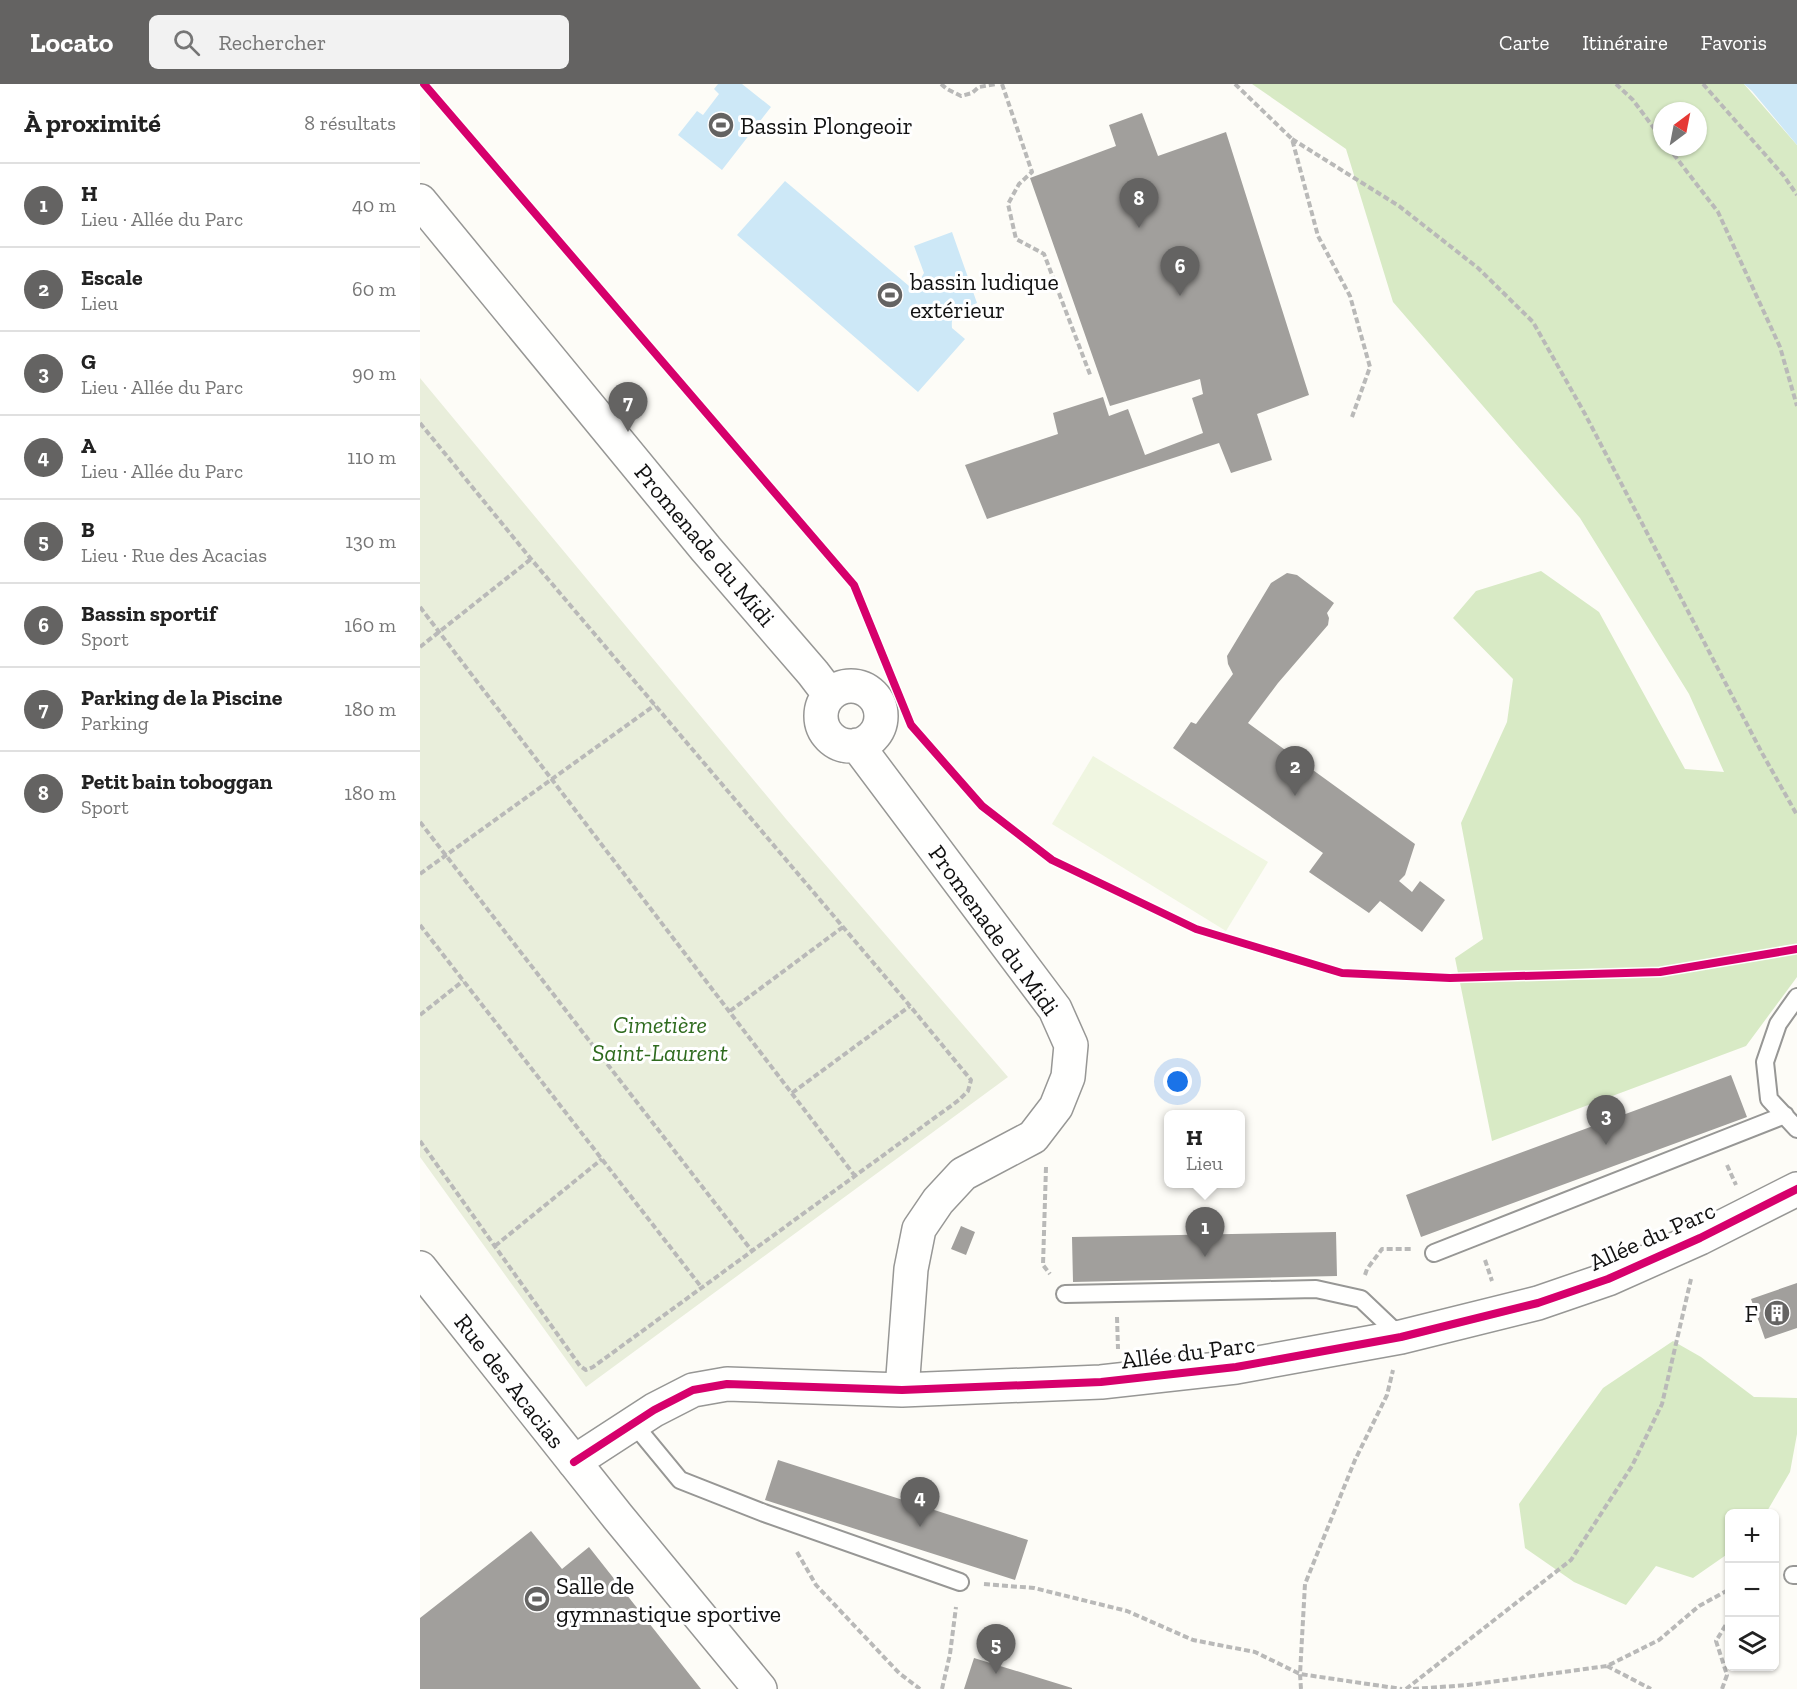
<!DOCTYPE html>
<html lang="fr">
<meta charset="utf-8">
<style>
:root{--surface:#fff;--page:#f2f2f2;--text:#222;--muted:#767676;--line:#e0e0e0;--accent:#646362}
body{margin:0;font-family:"Zilla Slab",serif;background:var(--page);color:var(--text)}
.controls{position:absolute;right:18px;bottom:18px;display:grid;overflow:hidden;border-radius:9px;box-shadow:0 2px 4px #0004}
.controls button{width:54px;height:54px;display:grid;place-items:center;padding:0;border:0;border-bottom:2px solid var(--line);background:var(--surface);color:var(--text);font:30px sans-serif}
.compass{position:absolute;left:1233px;top:18px;width:54px;height:54px;border-radius:50%;background:var(--surface);box-shadow:0 2px 4px #0004;rotate:32deg}
.you{position:absolute;left:758px;top:998px;width:21px;height:21px;margin:-15px;border:4px solid #fff;border-radius:50%;background:#1a73e8;box-shadow:0 0 0 9px #1a73e833}
.badge{display:grid;place-items:center;width:39px;height:39px;border-radius:50%;background:var(--accent);color:#fff;font-size:20px;font-weight:700}
.pin{position:absolute;translate:-50% -50px;filter:drop-shadow(0 2px 3px #0008)}
.pin::after{content:'';position:absolute;top:32px;width:21px;height:18px;background:inherit;clip-path:polygon(0 0,100% 0,50% 100%)}
.popup{position:absolute;left:744px;top:1026px;width:81px;height:78px;box-sizing:border-box;display:grid;place-content:center;border-radius:9px;background:var(--surface);filter:drop-shadow(0 2px 4px #0005);font-size:20px;white-space:nowrap;color:var(--muted)}
.popup b{font-size:22px;color:var(--text)}
.popup::after{content:'';position:absolute;left:50%;top:100%;margin-left:-12px;border:12px solid transparent;border-top-color:var(--surface)}
.list{margin:0;padding:0;list-style:none}
h2{display:flex;justify-content:space-between;align-items:center;height:78px;margin:0;padding:0 24px;font-size:26px}
h2 small{font-size:20px;font-weight:400;color:var(--muted)}
.list li{display:grid;grid-template-columns:39px 1fr auto;gap:18px;align-items:center;box-sizing:border-box;height:84px;padding:0 24px;border-top:2px solid var(--line)}
.list b{display:block;font-size:22px;white-space:nowrap}
.list p{margin:0;font-size:20px;white-space:nowrap;color:var(--muted)}
.list em{font-size:20px;font-style:normal;color:var(--muted)}
.icon{flex:none;width:33px;height:33px;fill:none;stroke:currentColor;stroke-width:2;stroke-linecap:round;stroke-linejoin:round}
.map{position:relative;flex:none;width:1377px;height:1605px;overflow:hidden}
header{display:flex;align-items:center;gap:36px;box-sizing:border-box;height:84px;padding:0 30px;background:var(--accent);color:#fff}
header strong{font-size:28px}
nav{display:flex;gap:33px;margin-inline-start:auto;font-size:21px}
.search{width:420px;height:54px;background:var(--page);display:flex;align-items:center;gap:15px;box-sizing:border-box;padding:0 21px;border-radius:9px;color:var(--muted);font-size:22px}
main{display:flex}
aside{flex:1;background:var(--surface)}
.map>svg:first-child{display:block}
.forest{fill:#d8eac5;fill-rule:evenodd}
.cemetery{fill:#e9eedb}
.pitch{fill:#f0f6e1}
.water{fill:#cde8f7}
.building{fill:#a19f9c}
.lines{fill:none;stroke-linecap:round;stroke-linejoin:round}
.lane-casing{stroke:#979795;stroke-width:20}
.street-casing{stroke:#979795;stroke-width:36}
.path{stroke:#b9b9b8;stroke-width:4;stroke-dasharray:6 3;stroke-linecap:butt}
.lane{stroke:#fffffe;stroke-width:16}
.street{stroke:#fffffe;stroke-width:33}
.cycleway-casing{stroke:#fff;stroke-width:11}
.cycleway{stroke:#d6006c;stroke-width:8}
.labels{text-anchor:middle;dominant-baseline:central;stroke-width:6;stroke-linejoin:round;paint-order:stroke}
.poi-label{font-size:24px;fill:#111;stroke:#fff;text-anchor:start}
.street-label{font-size:24px;fill:#111;stroke:#fff}
.park-label{font-size:24px;font-style:italic;fill:#2f6b1f;stroke:#fff}
</style>
<header>
<strong>Locato</strong>
<div class="search"><svg class="icon" aria-label="search" viewBox="0 0 24 24"><circle cx="10" cy="10" r="6"/><path d="M15 15l6 6"/></svg>Rechercher</div>
<nav><a>Carte</a><a>Itinéraire</a><a>Favoris</a></nav>
</header>
<main>
<aside>
<h2>À proximité<small>8 résultats</small></h2>
<ul class="list">
<li><span class="badge">1</span><div><b>H</b><p>Lieu · Allée du Parc</p></div><em>40 m</em></li>
<li><span class="badge">2</span><div><b>Escale</b><p>Lieu</p></div><em>60 m</em></li>
<li><span class="badge">3</span><div><b>G</b><p>Lieu · Allée du Parc</p></div><em>90 m</em></li>
<li><span class="badge">4</span><div><b>A</b><p>Lieu · Allée du Parc</p></div><em>110 m</em></li>
<li><span class="badge">5</span><div><b>B</b><p>Lieu · Rue des Acacias</p></div><em>130 m</em></li>
<li><span class="badge">6</span><div><b>Bassin sportif</b><p>Sport</p></div><em>160 m</em></li>
<li><span class="badge">7</span><div><b>Parking de la Piscine</b><p>Parking</p></div><em>180 m</em></li>
<li><span class="badge">8</span><div><b>Petit bain toboggan</b><p>Sport</p></div><em>180 m</em></li>
</ul>
</aside>
<div class="map">
<svg width="1377" height="1605" viewBox="0 0 1377 1605">
<rect width="100%" height="100%" fill="#fdfcf7"/>
<!-- forest -->
<path class="forest" d="M832,0H1324L1377,61V893L1326,962L1072,1057L1035,874L1063,855L1041,739L1087,638L1093,595L1033,534L1056,507L1121,487L1179,528L1265,685L1304,688L1269,610L1160,434L973,218L926,65ZM1242,27H1278V63H1242Z
M1253,1257L1281,1273L1334,1313L1377,1314V1350L1370,1388L1346,1429L1310,1430L1309,1469L1273,1494L1236,1482L1206,1521L1154,1498L1105,1464L1099,1420L1183,1304Z"/>
<!-- cemetery -->
<path class="cemetery" d="M0,294L366,735L588,993L166,1303L0,1073Z"/>
<!-- pitch -->
<path class="pitch" d="M673,672L848,778L806,847L632,740Z"/>
<!-- water -->
<path class="water" d="M298,0H322L351,23L302,86L258,51L277,27L283,31L299,10L294,5Z
M1324,0H1377V61L1332,7Z
M365,97L489,202L497,201L504,189L494,162L532,148L557,219C544,225 530,227 532,244L545,255L498,308L317,151Z"/>
<!-- building -->
<path class="building" d="M722,29L738,72L806,48L889,311L837,330L852,376L811,389L799,359L567,435L545,381L638,350L633,329L683,313L689,332L708,325L725,371L783,349L772,314L783,310L780,295L690,322L610,94L696,62L689,41Z
M867,489L877,491L914,519L907,529L909,534L908,541L858,599L828,639L995,760L985,791L979,797L992,808L1000,797L1025,816L1002,848L960,817L949,829L889,788L903,769L753,664L771,638L776,640L813,590L808,580L807,572L851,499Z
M1311,991L1327,1033L1001,1153L986,1111Z
M541,1142L555,1148L546,1171L531,1165Z
M916,1148L917,1192L653,1198L652,1153Z
M1377,1199V1244L1345,1255L1331,1215Z
M358,1376L608,1456L595,1496L345,1416Z
M111,1447L142,1485L169,1463L281,1605H0V1534Z
M554,1574L652,1604V1605H544Z"/>
<g class="lines">
<defs>
<path id="lane" d="M1377,913L1358,940L1345,978L1349,1015L1377,1045
M1014,1169L1365,1031
M645,1210L896,1205L941,1215L981,1253
M213,1339L260,1396L344,1429L540,1498
M1373,1491H1377"/>
<path id="street" d="M0,117L286,465L393,589L409,610
M401 632a30 30 0 1 1 60 0a30 30 0 1 1-60 0Z
M437,661L635,925L651,961L648,993L636,1023L613,1053L543,1090L518,1117L499,1145L491,1185L482,1306
M0,1184L198,1433L340,1605
M154,1378L234,1326L273,1306L307,1300L482,1306L681,1298L816,1283L981,1253L1118,1219L1188,1195L1280,1154L1377,1105"/>
</defs>
<!-- lane casing -->
<use href="#lane" class="lane-casing"/>
<!-- street casing -->
<use href="#street" class="street-casing"/>
<!-- path -->
<path class="path" d="M521,0L527,5L541,12L552,9L559,3L577,0
M582,0L612,88L599,100L588,120L596,155L624,170L671,293
M815,0L872,55L898,152L930,212L950,283L932,333
M1196,0L1213,16L1242,55
M1283,0L1364,92L1377,111
M872,55L979,122L1058,184L1113,238L1165,330L1342,669L1377,731
M1248,63L1298,128L1360,263L1377,322
M0,339L111,475L490,922L551,996L548,1007L539,1016L173,1283L166,1286L160,1282L0,1057
M0,523L435,1092
M0,563L111,475
M0,738L332,1167
M0,790L235,621
M0,841L282,1204
M310,927L423,843
M0,931L43,897
M372,1009L490,922
M1307,1081L1316,1101
M626,1083L623,1181L630,1190
M75,1162L182,1075
M1065,1176L1072,1197
M945,1191L947,1185L962,1165H992
M697,1233L698,1265
M377,1468L396,1501L479,1589L500,1605
M564,1500L614,1504L707,1527L773,1556L835,1568L880,1590L982,1605
M1187,1582L1231,1605
M522,1605L530,1570L536,1523
M881,1605L880,1590L885,1500L935,1376L967,1311L973,1286
M986,1605L1151,1476L1212,1382L1242,1320L1271,1195
M993,1605L1048,1601L1187,1582L1239,1556L1279,1522L1310,1505
M1302,1605L1307,1591L1296,1557L1310,1534"/>
<!-- lane -->
<use href="#lane" class="lane"/>
<!-- street -->
<use href="#street" class="street"/>
<defs>
<path id="cycleway" d="M4,0L434,501L491,641L562,722L632,776L776,845L922,889L1030,894L1240,888L1377,865
M154,1378L234,1326L273,1306L307,1300L482,1306L681,1298L816,1283L981,1253L1118,1219L1188,1195L1280,1154L1377,1105"/>
</defs>
<!-- cycleway casing -->
<use href="#cycleway" class="cycleway-casing"/>
<!-- cycleway -->
<use href="#cycleway" class="cycleway"/>
</g>
<!-- icons -->
<defs>
<symbol id="stadium-disc" viewBox="-11 -11 22 22"><circle r="9.5" fill="#646362" stroke="#fff"/><path d="M0-5a6.5 5 0 1 0 0 10a6.5 5 0 1 0 0-10ZM-3.5-1.8h7v3.6h-7Z" fill="#fff"/></symbol>
<symbol id="building-disc" viewBox="-11 -11 22 22"><circle r="9.5" fill="#646362" stroke="#fff"/><path d="M-4-6H4V6H1V3H-1V6H-4ZM-2.5-4.3h1.7v1.8h-1.7ZM.8-4.3h1.7v1.8H.8ZM-2.5-1h1.7V.8h-1.7ZM.8-1h1.7V.8H.8Z" fill="#fff"/></symbol>
</defs>
<g fill-rule="evenodd">
<use href="#stadium-disc" x="286" y="26" width="30" height="30"/>
<use href="#stadium-disc" x="455" y="196" width="30" height="30"/>
<use href="#building-disc" x="1342" y="1214" width="30" height="30"/>
<use href="#stadium-disc" x="102" y="1500" width="30" height="30"/>
</g>
<g class="labels">
<!-- poi labels -->
<g class="poi-label">
<text x="320" y="41">Bassin Plongeoir</text>
<text x="490" y="197">bassin ludique<tspan x="490" dy="28">extérieur</tspan></text>
<text x="1338" y="1229" text-anchor="end">F</text>
<text x="136" y="1501">Salle de<tspan x="136" dy="28">gymnastique sportive</tspan></text>
</g>
<!-- street labels -->
<g class="street-label">
<text transform="translate(285 461) rotate(50)">Promenade du Midi</text>
<text transform="translate(574 846) rotate(54)">Promenade du Midi</text>
<text transform="translate(1232 1152) rotate(-24)">Allée du Parc</text>
<text transform="translate(768 1268) rotate(-7)">Allée du Parc</text>
<text transform="translate(90 1297) rotate(52)">Rue des Acacias</text>
</g>
<!-- park labels -->
<g class="park-label">
<text x="240" y="940">Cimetière<tspan x="240" dy="28">Saint-Laurent</tspan></text>
</g>
</g>
</svg>
<div class="controls">
<button>+</button>
<button>−</button>
<button><svg class="icon" aria-label="layers" viewBox="0 0 24 24"><path d="M12 4l9 5-9 5-9-5zM3 14l9 5 9-5"/></svg></button>
</div>
<svg class="compass" viewBox="-18 -18 36 36"><path d="M0-13l5 13h-10z" fill="#e53935"/><path d="M0 13l5-13h-10z" fill="#767676"/></svg>
<div class="you"></div>
<div class="pin badge" style="left:785px;top:1173px">1</div>
<div class="popup"><b>H</b>Lieu</div>
<div class="pin badge" style="left:875px;top:712px">2</div>
<div class="pin badge" style="left:1186px;top:1061px">3</div>
<div class="pin badge" style="left:500px;top:1443px">4</div>
<div class="pin badge" style="left:576px;top:1590px">5</div>
<div class="pin badge" style="left:760px;top:212px">6</div>
<div class="pin badge" style="left:208px;top:348px">7</div>
<div class="pin badge" style="left:719px;top:144px">8</div>
</div>
</main>
